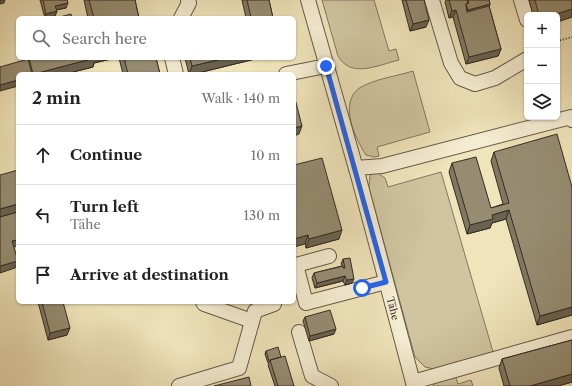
<!DOCTYPE html>
<meta charset="utf-8">
<style>
:root{--surface:#fff;--page:#f6f6f6;--text:#222;--muted:#767676;--line:#e0e0e0}
body{margin:0;font-family:"Libre Caslon Text",serif;background:var(--page);color:var(--text)}
.controls{position:absolute;right:12px;top:12px;display:grid;overflow:hidden;border-radius:6px;box-shadow:0 1px 3px #0004}
.controls button{width:36px;height:36px;display:grid;place-items:center;padding:0;border:0;border-bottom:1px solid var(--line);background:var(--surface);color:var(--text);font:20px sans-serif}
.stop{position:absolute;width:12px;height:12px;margin:-9px;border:3px solid #2563eb;border-radius:50%;background:#fff}
.stop.end{background:#2563eb;border-color:#fff;box-shadow:0 1px 4px #0008}
.list{margin:0;padding:0;list-style:none}
h2{display:flex;justify-content:space-between;align-items:center;height:52px;margin:0;padding:0 16px;font-size:17px}
h2 small{font-size:13px;font-weight:400;color:var(--muted)}
.list li{display:grid;grid-template-columns:26px 1fr auto;gap:12px;align-items:center;box-sizing:border-box;height:60px;padding:0 16px;border-top:1px solid var(--line)}
.list b{display:block;font-size:15px;white-space:nowrap}
.list p{margin:0;font-size:13px;white-space:nowrap;color:var(--muted)}
.list em{font-size:13px;font-style:normal;color:var(--muted)}
.icon{flex:none;width:22px;height:22px;fill:none;stroke:currentColor;stroke-width:2;stroke-linecap:round;stroke-linejoin:round}
.map{position:relative;flex:none;width:572px;height:386px;overflow:hidden}
.search{position:absolute;background:var(--surface);box-shadow:0 1px 3px #0004;left:16px;top:16px;width:280px;height:44px;display:flex;align-items:center;gap:10px;box-sizing:border-box;padding:0 14px;border-radius:6px;color:var(--muted);font-size:15px}
.panel{position:absolute;background:var(--surface);box-shadow:0 1px 3px #0004;left:16px;top:72px;width:280px;height:232px;border-radius:6px}
.map>svg:first-child{display:block}
.grass{fill:#d0c5a0;stroke:#827862}
.lines{fill:none;stroke-linecap:round;stroke-linejoin:round}
.minor-casing{stroke:#645a49;stroke-width:16}
.path{stroke:#352c23;stroke-width:2;stroke-dasharray:1 2;stroke-linecap:butt}
.minor{stroke:#f5edd2;stroke-width:14}
.wall{fill:#817862;stroke:#352c23}
.shaded-wall{fill:#696250;stroke:#352c23}
.building{fill:#968c72;stroke:#352c23}
.route{stroke:#2563eb;stroke-width:5}
.labels{text-anchor:middle;dominant-baseline:central;stroke-width:3.5;stroke-linejoin:round;paint-order:stroke}
.street-label{font-size:10px;fill:#352c23;stroke:#f5edd2}
</style>
<div class="map">
<svg width="572" height="386" viewBox="0 0 572 386">
<rect width="100%" height="100%" fill="#f0e4ba"/>
<filter id="stains"><feTurbulence type="fractalNoise" baseFrequency=".005" numOctaves="4"/><feColorMatrix values="0 0 0 0 .2 0 0 0 0 .09 0 0 0 0 .02 0 0 0 .5 -.17"/></filter>
<radialGradient id="worn" r=".72"><stop offset=".6" stop-color="#630" stop-opacity="0"/><stop offset="1" stop-color="#630" stop-opacity=".3"/></radialGradient>
<!-- grass -->
<path class="grass" d="M322,0H374L389,51L396,49L399,60C378,65 351,79 338,56Z
M413,71L430,132L377,147L379,156L374,157L366,155C354,137 336,97 365,85C380,78 397,76 413,71Z
M376,172L385,178L388,187L441,172L493,352L434,369L425,367L415,357L369,188L370,175Z
M455,375L458,384L471,380L473,386H433L436,381Z"/>
<g class="lines">
<defs>
<g id="minor">
<path id="s1" d="M308,0L359,179L414,386"/>
<path d="M432,0L451,63L460,78L475,84L495,78L527,59"/>
<path d="M521,0L527,20"/>
<path d="M181,18L189,3L188,0"/>
<path d="M172,58L176,74"/>
<path d="M286,74L326,66"/>
<path d="M356,168L382,166L571,117L572,120"/>
<path d="M329,256L296,265L306,303L386,282"/>
<path d="M203,302L204,304L252,321"/>
<path d="M299,332L312,376L331,386"/>
<path d="M413,382L572,337"/>
<path d="M179,386L239,368L255,311L274,304"/>
</g>
</defs>
<!-- minor casing -->
<use href="#minor" class="minor-casing"/>
<!-- path -->
<path class="path" d="M557,41L572,37"/>
<!-- minor -->
<use href="#minor" class="minor"/>
</g>
<!-- wall -->
<path class="wall" d="M40,0H67L66,8L56,10L57,11L55,16L47,18H45Z
M84,0H135L139,18H88Z
M242,0H269L273,18H246Z
M402,0H424L426,27L410,31Z
M446,0H489L490,4L489,6L501,49L498,56L466,64L453,17L449,18L445,2Z
M529,0H572V17L557,22V15H533Z
M25,58H115L94,63L93,67L65,74H18Z
M119,58H156L160,74H123Z
M185,58H256L255,59L194,74H189Z
M494,152L572,315L537,325L506,219L492,223L490,228L467,234L449,172L452,163L491,208L503,204L491,161Z
M294,165L339,239L306,248Z
M343,259L352,283L345,285L343,281L315,288L312,278L314,273L342,266L341,264Z
M38,302H63L67,335L48,340Z
M305,317L334,334L309,341L303,321Z
M572,340V382L558,386H504L499,368L502,359Z
M266,351L281,357L294,386H275L268,365L269,363H268L265,354Z"/>
<!-- shaded-wall -->
<path class="shaded-wall" d="M0,0H5L4,3L0,4Z
M68,3L66,8L54,10L55,6Z
M490,4L487,13L465,19L468,10Z
M572,9V17L557,22V15H553Z
M456,10L453,17L449,18L452,11Z
M57,11L55,16L45,18L46,14Z
M429,20L426,27L410,31L413,24Z
M501,49L498,56L466,64L469,57Z
M94,58H115L94,63L93,67L65,74H34Z
M226,58H256L255,59L194,74H189L192,66Z
M18,80V86L0,91V85Z
M302,126L299,134L294,136V128Z
M18,204V212L0,217V209Z
M509,210L506,219L492,223L490,228L467,234L470,225L492,215Z
M342,230L339,239L306,248L309,239Z
M308,235L305,244L294,247V239Z
M18,240V246L9,248L12,241Z
M18,261L15,268L0,273V266Z
M345,276L343,281L315,288L317,283Z
M354,279L352,283L345,285L347,280Z
M572,307V315L537,325L540,316Z
M70,328L67,335L48,340L50,333Z
M336,329L334,334L309,341L310,336Z
M572,374V382L558,386H530Z"/>
<!-- building -->
<path class="building" d="M43,0H67L68,3L55,6L57,11L46,14Z
M89,0H135L139,18H94Z
M247,0H269L273,18H251Z
M406,0H424L429,20L413,24Z
M449,0H467L468,3L466,4V6L467,12L489,6L501,49L469,57L456,10L452,11Z
M468,0H489L490,4L468,10L466,4L469,3Z
M535,0H572V9L553,15H539Z
M71,14L72,18H56Z
M29,58H95L34,74H33Z
M124,58H156L160,74H128Z
M190,58H226L192,66Z
M28,59L32,74H18V80L0,85V67Z
M294,95L302,126L294,128Z
M557,134L572,187V307L540,316L509,210L492,215L493,219L470,225L452,163L476,157L491,208L509,203L494,152Z
M322,158L342,230L309,239L308,235L294,239V165Z
M18,170V204L0,209V175Z
M18,212V240L12,241L18,261L0,266V217Z
M350,258L354,279L347,280L345,276L317,283L314,273L343,266V268H345L343,259Z
M42,302H63L70,328L50,333Z
M330,310L336,329L310,336L305,317Z
M572,340V374L530,386H510L502,359Z
M278,347L281,357L270,360V361H269L266,351Z
M285,356L294,386H278L270,360Z
M249,377L251,386H214Z"/>
<g class="lines">
<!-- route -->
<path class="route" d="M326,66L386,282L362,288"/>
</g>
<g class="labels">
<!-- street labels -->
<g class="street-label">
<text stroke="none"><textPath href="#s1" startOffset="320">Tähe</textPath></text>
</g>
</g>
<rect width="100%" height="100%" filter="url(#stains)"/>
<rect width="100%" height="100%" fill="url(#worn)"/>
</svg>
<div class="controls">
<button>+</button>
<button>−</button>
<button><svg class="icon" aria-label="layers" viewBox="0 0 24 24"><path d="M12 4l9 5-9 5-9-5zM3 14l9 5 9-5"/></svg></button>
</div>
<div class="stop" style="left:362px;top:288px"></div>
<div class="stop end" style="left:326px;top:66px"></div>
<div class="search"><svg class="icon" aria-label="search" viewBox="0 0 24 24"><circle cx="10" cy="10" r="6"/><path d="M15 15l6 6"/></svg>Search here</div>
<section class="panel">
<h2>2 min<small>Walk · 140 m</small></h2>
<ul class="list">
<li><svg class="icon" aria-label="ahead" viewBox="0 0 24 24"><path d="M12 20V5M6 11l6-6 6 6"/></svg><div><b>Continue</b></div><em>10 m</em></li>
<li><svg class="icon" aria-label="left" viewBox="0 0 24 24"><path d="M17 20v-9H6M10 6l-5 5 5 5"/></svg><div><b>Turn left</b><p>Tähe</p></div><em>130 m</em></li>
<li><svg class="icon" aria-label="arrive" viewBox="0 0 24 24"><path d="M6 21V4h12l-3 4 3 4H6"/></svg><div><b>Arrive at destination</b></div></li>
</ul>
</section>
</div>
